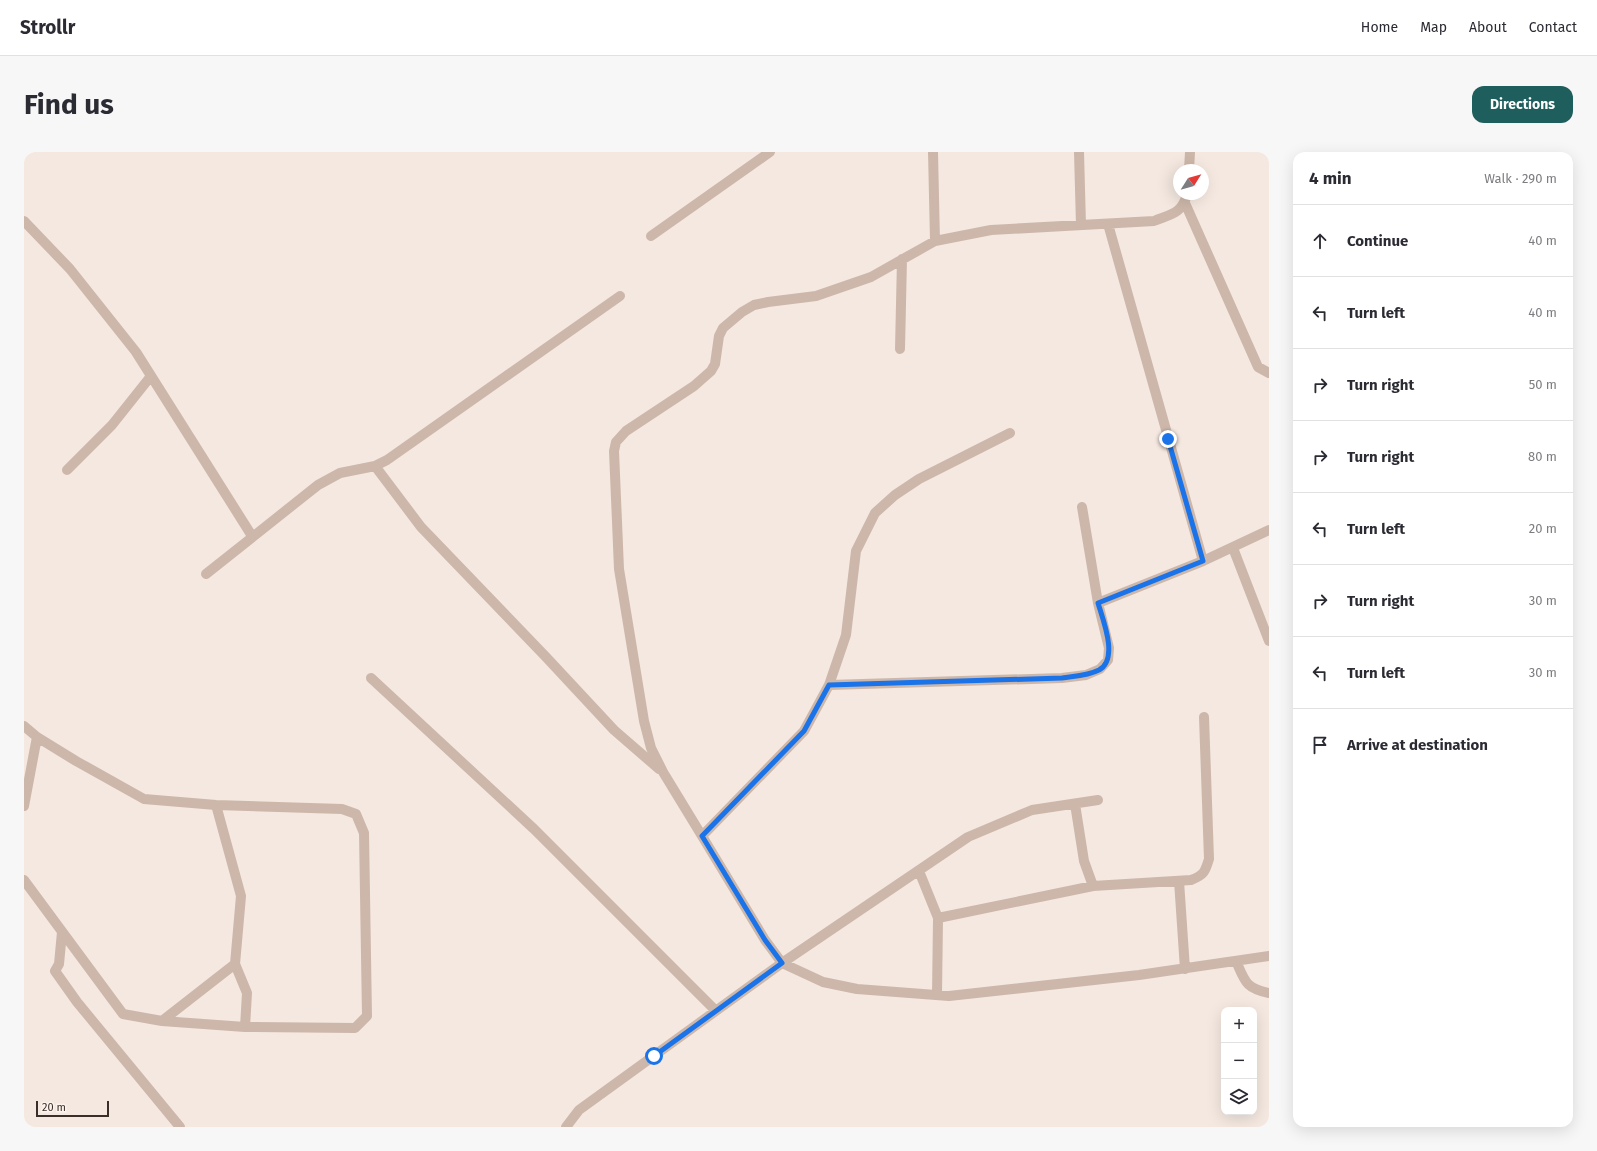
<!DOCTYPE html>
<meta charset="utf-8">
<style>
:root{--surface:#fff;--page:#f7f7f7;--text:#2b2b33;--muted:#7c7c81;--line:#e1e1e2;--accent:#1e5e5c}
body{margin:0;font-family:"Fira Sans",sans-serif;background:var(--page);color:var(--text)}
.controls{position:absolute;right:12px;bottom:12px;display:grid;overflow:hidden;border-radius:8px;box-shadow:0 4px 16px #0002}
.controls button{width:36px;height:36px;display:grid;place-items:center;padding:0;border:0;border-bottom:1px solid var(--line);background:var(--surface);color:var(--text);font:20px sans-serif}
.compass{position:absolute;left:1149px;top:12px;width:36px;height:36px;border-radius:50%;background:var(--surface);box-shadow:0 4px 16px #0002;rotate:53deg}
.scale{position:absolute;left:12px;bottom:10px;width:73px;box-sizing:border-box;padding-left:4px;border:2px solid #3a2e2a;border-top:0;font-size:11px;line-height:14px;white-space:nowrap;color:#3a2e2a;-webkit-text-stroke:3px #fbf3ec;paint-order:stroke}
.stop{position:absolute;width:12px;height:12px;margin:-9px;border:3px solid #1a73e8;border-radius:50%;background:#fff}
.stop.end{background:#1a73e8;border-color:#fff;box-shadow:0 1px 4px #0008}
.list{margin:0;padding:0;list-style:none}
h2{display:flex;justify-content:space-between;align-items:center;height:52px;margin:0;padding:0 16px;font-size:17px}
h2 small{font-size:13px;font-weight:400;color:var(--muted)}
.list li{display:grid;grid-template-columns:26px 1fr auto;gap:12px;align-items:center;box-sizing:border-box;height:72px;padding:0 16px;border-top:1px solid var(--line)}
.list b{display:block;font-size:15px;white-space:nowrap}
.list em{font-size:13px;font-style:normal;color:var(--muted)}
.icon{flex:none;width:22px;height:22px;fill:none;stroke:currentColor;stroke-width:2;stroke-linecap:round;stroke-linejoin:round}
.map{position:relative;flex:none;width:1245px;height:975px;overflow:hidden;border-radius:12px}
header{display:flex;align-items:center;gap:24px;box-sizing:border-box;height:56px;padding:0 20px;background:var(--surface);border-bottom:1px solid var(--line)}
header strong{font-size:19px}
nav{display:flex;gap:22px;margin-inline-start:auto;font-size:14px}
.intro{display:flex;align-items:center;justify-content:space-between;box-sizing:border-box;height:96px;padding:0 24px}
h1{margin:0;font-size:28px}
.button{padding:10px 18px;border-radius:12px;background:var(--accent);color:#fff;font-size:14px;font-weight:700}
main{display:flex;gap:24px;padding:0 24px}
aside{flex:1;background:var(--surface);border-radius:12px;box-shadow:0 4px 16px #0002}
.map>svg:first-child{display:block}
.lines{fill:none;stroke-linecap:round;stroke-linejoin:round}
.service{stroke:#cdb7aa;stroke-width:10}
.minor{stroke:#cdb7aa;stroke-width:10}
.route{stroke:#1a73e8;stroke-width:5}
</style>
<header>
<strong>Strollr</strong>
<nav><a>Home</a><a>Map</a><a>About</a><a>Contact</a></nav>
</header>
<div class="intro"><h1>Find us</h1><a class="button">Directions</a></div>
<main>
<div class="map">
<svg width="1245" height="975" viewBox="0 0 1245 975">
<rect width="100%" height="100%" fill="#f4e8e0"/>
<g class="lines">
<!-- service -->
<path class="service" d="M0,574L13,585L52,609L120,647L192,653L318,657L332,662L340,681L343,864L331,876L221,875L223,841L211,812L217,744L192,653
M0,654L13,585
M0,728L99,862L138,869L221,875
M38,780L35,812L31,819L53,850L156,975
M138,869L211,812"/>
<!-- minor -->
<path class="minor" d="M909,0L911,89
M1055,0L1057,73
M1165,18L1166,0
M1163,42C1158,62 1147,62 1130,69L967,78L911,89L847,125L792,144L744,150L730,153L718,160L699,176L695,184L691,212L687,219L670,234L602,279L592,290L590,299L595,417L620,569L627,596L639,620L678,684L741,788L758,811L799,830L833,837L925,844L1115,823L1245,804
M1161,51L1234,215L1245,221
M0,69L46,117L112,200L228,384
M1084,72L1179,409
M627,84L746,0
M876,197L878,107
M351,314L397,375L522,505L590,578L635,617
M43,318L88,273L127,224
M1209,396L1245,489
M182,422L294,333L316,321L351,314L363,308L596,144
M1074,451L1179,409L1245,378
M347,526L510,677L692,859
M805,533L1038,526L1062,523L1076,517L1084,508L1085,496L1074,451L1058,355
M1051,652L1060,709L1069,734
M678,684L780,579L805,533L822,483L832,399L851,361L871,343L895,327L986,281
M895,719L914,766L913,843
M1155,729L1161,817
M914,766L1069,734L1167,728C1180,723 1181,720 1185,707L1180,565
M1212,809C1221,829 1221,836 1245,841
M542,975L555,958L758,811L944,685L1008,658L1074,648"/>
</g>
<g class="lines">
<!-- route -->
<path class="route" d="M630,904L758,811L741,788L678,684L780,579L805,533L1038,526C1051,524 1063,524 1075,518C1095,507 1079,468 1074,451L1179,409L1144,287"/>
</g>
</svg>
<div class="controls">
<button>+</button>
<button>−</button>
<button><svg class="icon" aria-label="layers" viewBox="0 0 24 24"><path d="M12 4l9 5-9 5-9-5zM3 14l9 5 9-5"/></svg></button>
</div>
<svg class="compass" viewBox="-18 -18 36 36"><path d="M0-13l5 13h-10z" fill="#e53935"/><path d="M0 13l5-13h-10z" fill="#7c7c81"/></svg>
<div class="scale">20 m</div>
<div class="stop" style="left:630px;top:904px"></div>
<div class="stop end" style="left:1144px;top:287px"></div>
</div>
<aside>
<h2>4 min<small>Walk · 290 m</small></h2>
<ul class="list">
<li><svg class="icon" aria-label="ahead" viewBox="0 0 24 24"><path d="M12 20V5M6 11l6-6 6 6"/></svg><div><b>Continue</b></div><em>40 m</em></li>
<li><svg class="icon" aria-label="left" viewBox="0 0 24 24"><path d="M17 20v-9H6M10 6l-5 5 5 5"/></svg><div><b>Turn left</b></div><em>40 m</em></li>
<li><svg class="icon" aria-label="right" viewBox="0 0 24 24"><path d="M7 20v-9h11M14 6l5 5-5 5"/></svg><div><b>Turn right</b></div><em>50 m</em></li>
<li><svg class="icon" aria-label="right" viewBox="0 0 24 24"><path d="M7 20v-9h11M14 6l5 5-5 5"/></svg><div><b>Turn right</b></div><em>80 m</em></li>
<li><svg class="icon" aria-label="left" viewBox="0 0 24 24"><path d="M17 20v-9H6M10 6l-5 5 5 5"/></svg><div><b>Turn left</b></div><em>20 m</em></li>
<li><svg class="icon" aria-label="right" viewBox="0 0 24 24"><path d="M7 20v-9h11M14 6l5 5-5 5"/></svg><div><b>Turn right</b></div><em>30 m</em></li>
<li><svg class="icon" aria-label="left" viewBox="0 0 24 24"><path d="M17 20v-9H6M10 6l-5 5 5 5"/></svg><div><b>Turn left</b></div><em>30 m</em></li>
<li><svg class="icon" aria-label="arrive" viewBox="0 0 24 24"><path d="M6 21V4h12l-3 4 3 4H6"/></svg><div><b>Arrive at destination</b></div></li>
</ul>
</aside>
</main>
